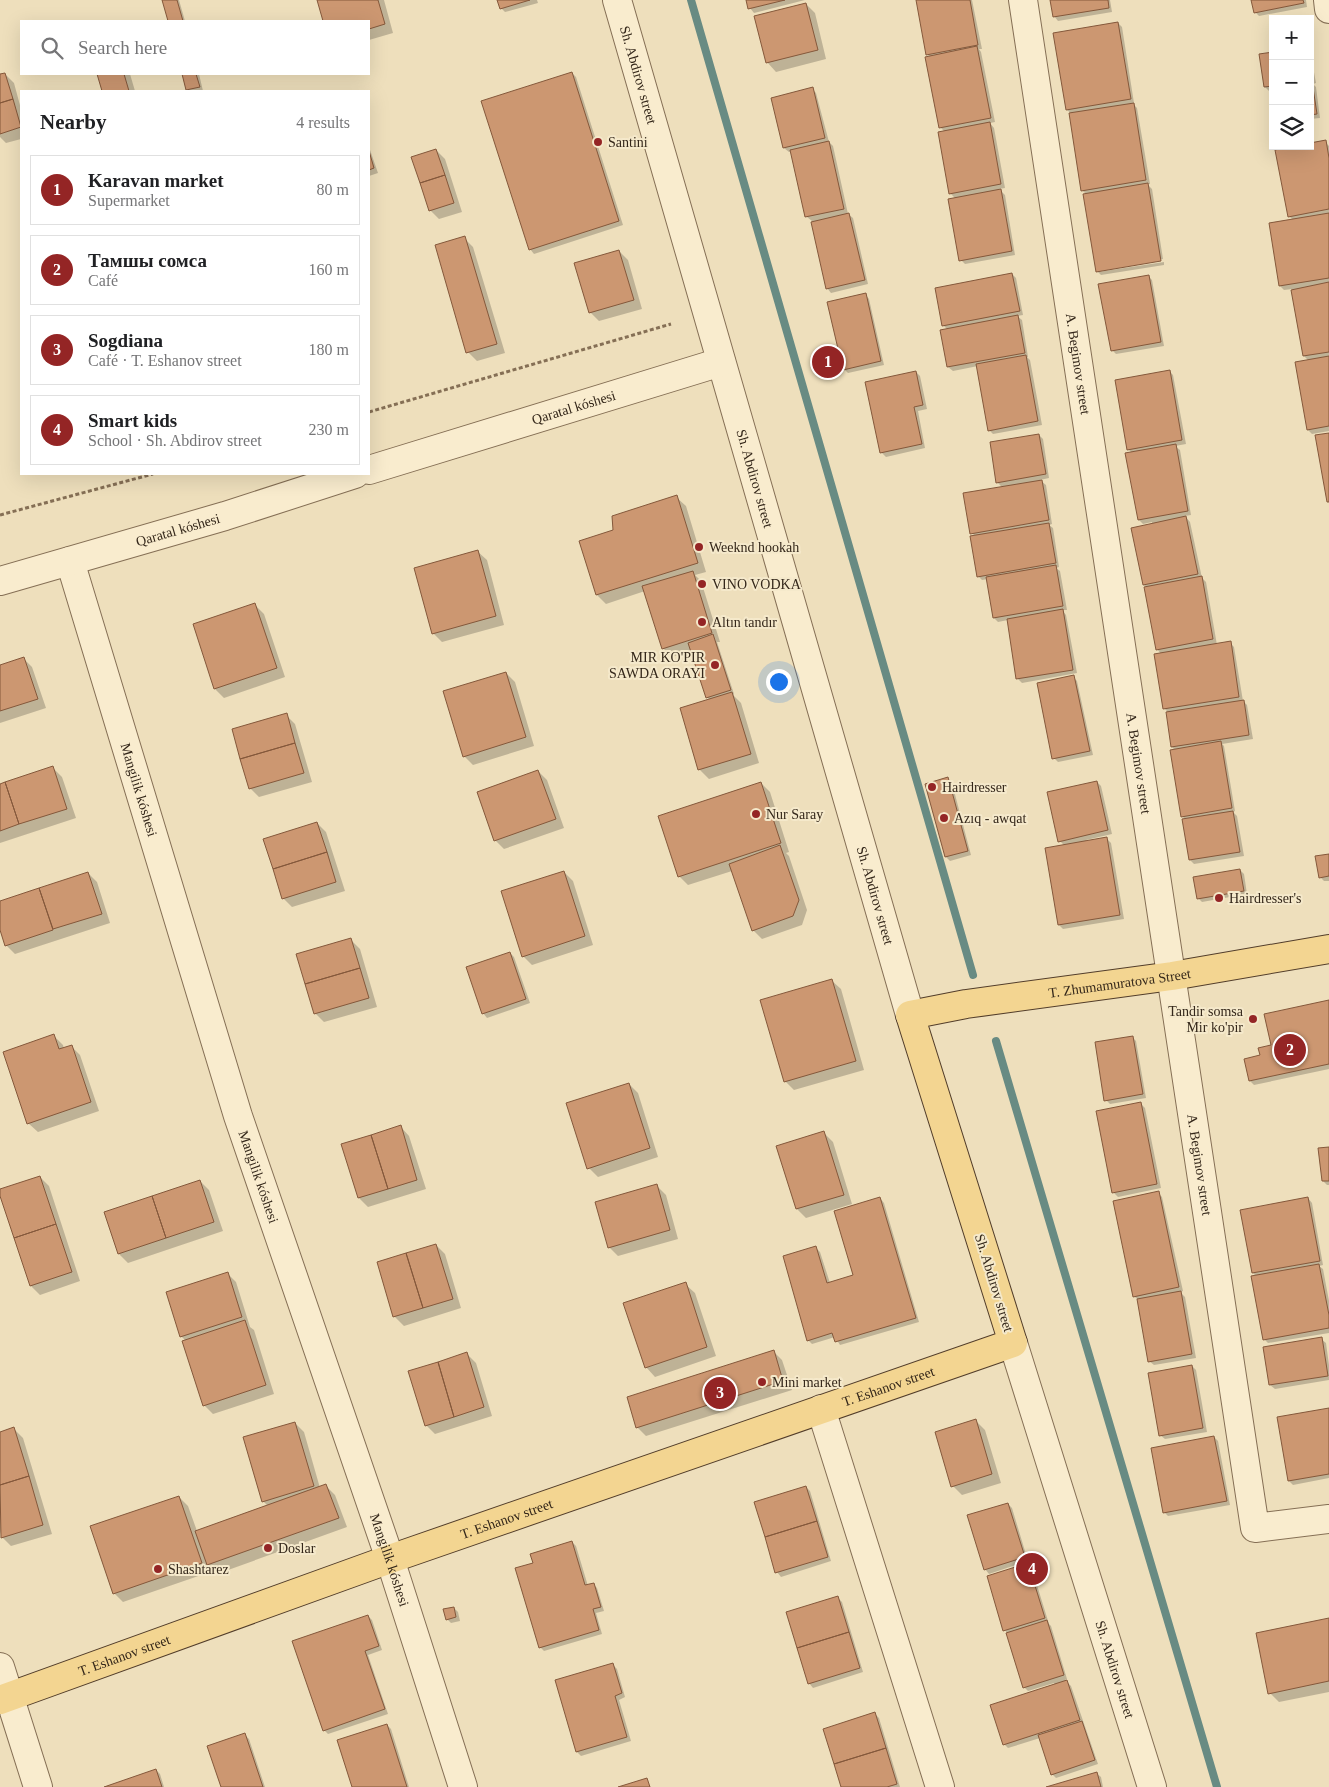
<!DOCTYPE html>
<meta charset="utf-8">
<style>
:root{--surface:#fff;--page:#f6f6f6;--text:#202124;--muted:#757577;--line:#e0e0e0;--accent:#942525}
body{margin:0;font-family:Georgia,serif;background:var(--page);color:var(--text)}
.controls{position:absolute;right:15px;top:15px;display:grid;overflow:hidden;border-radius:0px;box-shadow:0 5px 20px #0002}
.controls button{width:45px;height:45px;display:grid;place-items:center;padding:0;border:0;border-bottom:1px solid var(--line);background:var(--surface);color:var(--text);font:25px sans-serif}
.you{position:absolute;left:778px;top:681px;width:18px;height:18px;margin:-12px;border:4px solid #fff;border-radius:50%;background:#1a73e8;box-shadow:0 0 0 8px #1a73e833}
.badge{display:grid;place-items:center;width:32px;height:32px;border-radius:50%;background:var(--accent);color:#fff;font-size:16px;font-weight:700}
.pin{position:absolute;translate:-50% -50%;border:2px solid #fff;box-shadow:0 1px 5px #0006}
.list{margin:0;padding:0;list-style:none}
h2{display:flex;justify-content:space-between;align-items:center;height:65px;margin:0;padding:0 20px;font-size:21px}
h2 small{font-size:16px;font-weight:400;color:var(--muted)}
.list li{display:grid;grid-template-columns:32px 1fr auto;gap:15px;align-items:center;box-sizing:border-box;height:70px;margin:0 10px 10px;padding:0 10px;border:1px solid var(--line);border-radius:0px}
.list b{display:block;font-size:19px;white-space:nowrap}
.list p{margin:0;font-size:16px;white-space:nowrap;color:var(--muted)}
.list em{font-size:16px;font-style:normal;color:var(--muted)}
.icon{flex:none;width:28px;height:28px;fill:none;stroke:currentColor;stroke-width:2;stroke-linecap:round;stroke-linejoin:round}
.map{position:relative;flex:none;width:1329px;height:1787px;overflow:hidden}
.search{position:absolute;background:var(--surface);box-shadow:0 5px 20px #0002;left:20px;top:20px;width:350px;height:55px;display:flex;align-items:center;gap:12px;box-sizing:border-box;padding:0 18px;border-radius:0px;color:var(--muted);font-size:19px}
.panel{position:absolute;background:var(--surface);box-shadow:0 5px 20px #0002;left:20px;top:90px;width:350px;height:385px;border-radius:0px}
.map>svg:first-child{display:block}
.shadow{fill:#0003}
.lines{fill:none;stroke-linecap:round;stroke-linejoin:round}
.stream{stroke:#688b83;stroke-width:8}
.building{fill:#cc9771;stroke:#84583b}
.minor-casing{stroke:#856f55;stroke-width:30}
.major-casing{stroke:#523d2a;stroke-width:30}
.path{stroke:#856f55;stroke-width:3;stroke-dasharray:4 2.5;stroke-linecap:butt}
.minor{stroke:#f9ecce;stroke-width:28}
.major{stroke:#f3d591;stroke-width:28}
.poi-dot{fill:#942525;stroke:#f5e9cb;stroke-width:2}
.labels{text-anchor:middle;dominant-baseline:central;stroke-width:4;stroke-linejoin:round;paint-order:stroke}
.street-label{font-size:14px;fill:#34271a;stroke:#f5e9cb}
.poi-label{font-size:14px;fill:#34271a;stroke:#f5e9cb;text-anchor:start}
</style>
<div class="map">
<svg width="1329" height="1787" viewBox="0 0 1329 1787">
<rect width="100%" height="100%" fill="#eedfbc"/>
<!-- shadow -->
<path class="shadow" d="M164,0H179L185,21H169Z
M319,0H384L393,33L369,40V21H325Z
M499,0H537L538,3L505,12L501,8Z
M747,0H805L754,13L750,8Z
M917,0H972L982,49H979L981,52L995,122L990,123L994,128L1005,188L999,189L1005,195L1015,255L965,264L961,260L956,199L950,193L945,132L941,128L927,58L930,57L927,54Z
M1052,0H1110L1112,12L1058,21L1054,16Z
M1253,0H1306L1307,7L1259,16L1255,12Z
M806,4L815,13L826,59L776,72L767,62Z
M1118,23L1122,27L1134,103L1133,104L1137,108L1150,184H1147L1152,189L1163,259L1098,270V272L1164,262V265L1101,275L1097,271L1087,195L1082,190L1072,114L1067,110Z
M1310,51L1316,83L1313,84L1316,87L1320,118L1310,119Z
M1273,53V90L1269,91L1265,87Z
M572,73L576,77L623,225L534,254L530,249Z
M5,74L14,83L21,109V139L6,143L0,137V75Z
M99,74H130L135,91H104Z
M183,74H199L203,91H189Z
M812,89L816,93L829,142L833,146L848,214L853,218L868,284L831,293L827,288L812,221L807,217L792,151L789,152L784,148Z
M1325,142L1329,146V431L1312,434L1308,430L1309,361L1304,356L1292,289L1284,290L1280,286L1270,224L1293,220L1289,216L1310,146Z
M369,147L378,173L369,176Z
M436,150L445,159L462,212L439,219L430,210Z
M464,238L473,247L505,353L477,361L468,352Z
M619,251L628,260L642,309L599,321L590,312Z
M1012,274L1016,278L1023,315L1017,316L1022,320L1028,357H1027L1030,360L1042,425L993,434L989,430L978,366L953,371L948,367L941,331L947,329L943,325Z
M1148,276L1152,280L1164,346L1116,354L1112,350Z
M865,294L869,299L884,365L848,373L844,369Z
M1169,371L1173,375L1186,444L1175,446L1180,450L1191,515L1185,516L1190,522L1202,578L1206,582L1217,645L1230,643L1234,647L1243,701L1247,705L1253,739L1222,744L1224,746L1235,811L1233,812L1237,816L1244,856L1194,864L1190,860L1186,820L1182,816L1175,750L1172,747L1167,711L1164,708L1161,654L1157,649L1147,588L1144,585L1152,524V522L1143,524L1139,520L1132,453L1128,449Z
M916,372L920,376L927,409L918,411L925,448L886,457L881,452Z
M1039,435L1043,439L1049,478L1040,480L1046,485L1052,524L1049,525L1053,528L1059,567L1056,568L1060,571L1067,610H1062L1066,615L1077,673L1022,683L1018,679L1008,620L998,622L994,618L988,579L982,580L978,576L975,536L972,533L1003,488L997,482Z
M676,497L686,506L706,572L695,575L701,581L720,642H717L734,694L733,695L741,703L759,763L709,779L700,770L681,709L710,700L707,697L692,650L672,657L663,648L645,591L606,604L597,595L614,531Z
M477,551L487,560L504,625L442,642L433,633Z
M255,605L264,614L285,677L224,698L215,689Z
M23,658L32,667L46,708L0,723V666Z
M506,673L515,682L534,746L473,765L464,756Z
M1073,677L1077,681L1093,755L1058,762L1054,758Z
M286,715L295,724L312,782L259,797L250,788Z
M53,768L62,777L76,818L0,843V785Z
M538,771L547,780L564,828L504,849L495,840Z
M948,779L952,783L971,855L950,861L946,857Z
M1097,782L1101,786L1112,834L1086,840V842L1107,839L1111,843L1124,919L1063,929L1059,925L1065,846L1060,841Z
M761,783L770,792L789,852L786,853L789,856L807,910L802,925L762,939L753,930L732,871L688,885L679,876Z
M317,823L326,832L345,891L292,907L283,898Z
M1329,855V881H1324L1320,877Z
M1240,870L1244,874L1247,894L1202,902L1198,898Z
M564,872L573,881L593,945L532,965L523,956Z
M88,873L97,882L110,923L15,954L6,945L0,926V902Z
M351,940L360,949L377,1007L324,1022L315,1013Z
M510,953L514,957L530,1003L487,1018L483,1013Z
M831,980L841,989L864,1070L794,1090L785,1081Z
M1329,1002V1069L1254,1085L1250,1081L1261,1056Z
M54,1036L63,1045L64,1049L71,1046L80,1055L99,1111L38,1132L28,1123Z
M1132,1037L1136,1041L1146,1098L1110,1104L1106,1100Z
M629,1084L638,1093L658,1157L598,1177L589,1168Z
M1141,1104L1145,1108L1161,1188L1118,1197L1114,1193Z
M400,1126L409,1136L426,1189L368,1207L359,1198L343,1145Z
M824,1133L833,1142L852,1204L806,1218L797,1209L778,1147Z
M1329,1149V1185H1327L1323,1181Z
M40,1177L49,1186L80,1281L40,1295L31,1286L0,1192V1190Z
M200,1181L209,1190L223,1231L128,1263L119,1254L106,1213Z
M657,1186L666,1195L678,1239L618,1256L609,1247Z
M1158,1193L1162,1197L1183,1291L1180,1292L1185,1297L1196,1358L1154,1365L1149,1361L1138,1300L1134,1296Z
M880,1198L884,1203L919,1322L840,1345L835,1337L812,1344L808,1340L816,1248L820,1252L830,1283L854,1276Z
M1308,1198L1312,1203L1323,1265L1319,1266L1323,1269L1329,1301V1333L1268,1343L1264,1339L1256,1276L1253,1273Z
M436,1245L445,1254L461,1308L404,1326L395,1317L378,1263Z
M227,1273L236,1282L250,1327L254,1330L274,1394L213,1414L204,1405L186,1341L181,1336Z
M685,1284L695,1293L716,1356L655,1377L646,1367Z
M1321,1339L1326,1343L1329,1365V1380L1275,1389L1270,1385Z
M773,1351L782,1360L792,1390L646,1436L637,1427Z
M467,1354L476,1363L492,1416L435,1434L426,1425Z
M1192,1366L1196,1370L1207,1432L1165,1439L1160,1435Z
M1329,1409V1478L1293,1485L1289,1481Z
M976,1421L985,1430L1001,1483L962,1495L953,1486Z
M295,1423L304,1432L320,1488L326,1486L335,1495L347,1527L217,1574L208,1564L210,1572L123,1602L114,1593L179,1497L188,1506L197,1531L268,1506L263,1501Z
M14,1429L23,1438L52,1534L11,1546L2,1537L0,1531V1433Z
M1214,1437L1218,1441L1230,1505L1168,1516L1164,1512Z
M806,1487L810,1491L831,1561L781,1577L777,1572Z
M1008,1504L1012,1508L1028,1561L989,1574L985,1569Z
M572,1542L576,1546L588,1586L593,1584L597,1588L604,1611L596,1613L602,1634L544,1651L540,1647L534,1563Z
M1028,1565L1032,1569L1049,1624L1051,1626L1067,1679L1065,1680L1071,1686L1098,1764L1056,1778L1052,1774L1040,1738L1008,1748L1004,1744L1055,1686L1054,1683L1028,1691L1024,1687L1007,1633L1005,1630Z
M838,1598L842,1602L863,1672L813,1688L809,1683Z
M454,1608L458,1612L460,1621L451,1623L447,1619Z
M368,1616L372,1620L382,1650L368,1655L388,1714L328,1734L324,1730Z
M1329,1619V1692L1279,1702L1270,1693Z
M613,1665L617,1669L625,1697L619,1700L631,1741L581,1756L577,1752Z
M875,1714L879,1718L900,1787H842Z
M387,1725L391,1729L409,1787H353Z
M244,1734L249,1739L265,1787H222Z
M156,1770L160,1774L164,1787H108Z
M1096,1773L1101,1777L1103,1787H1050Z"/>
<g class="lines">
<!-- stream -->
<path class="stream" d="M691,0L973,975
M996,1041L1217,1787"/>
</g>
<!-- building -->
<path class="building" d="M162,0H177L183,21H168Z
M317,0H378L385,24L369,29V21H323Z
M497,0H530L500,9Z
M746,0H785L748,9Z
M916,0H970L978,45L926,55Z
M1050,0H1108L1109,8L1053,17Z
M1251,0H1303L1304,3L1254,13Z
M806,3L818,50L766,63L754,16Z
M1118,22L1131,99L1066,110L1053,33Z
M977,46L991,118L939,128L925,57Z
M1273,52V86L1264,87L1259,54Z
M572,72L619,221L529,250L481,101Z
M5,73L13,99L0,103V74Z
M97,74H124L129,91H102Z
M182,74H196L200,87L186,90Z
M1312,81L1317,114L1310,115V82Z
M813,87L825,138L783,148L771,98Z
M13,99L21,127L0,134V103Z
M1134,103L1146,180L1081,191L1069,113Z
M990,122L1001,184L949,194L938,132Z
M1326,140L1329,158V209L1288,217L1275,150L1295,146H1310V143Z
M829,141L844,209L805,217L790,150Z
M436,149L445,175L420,183L411,157Z
M369,151L374,168L369,170Z
M445,175L454,203L429,211L420,183Z
M1148,183L1161,261L1096,272L1083,194Z
M1001,189L1012,251L959,261L948,199Z
M849,213L865,280L826,289L811,222Z
M1329,213V278L1279,286L1269,223Z
M465,236L497,344L466,353L435,245Z
M619,250L634,300L589,313L574,263Z
M1012,273L1020,311L942,326L935,288Z
M1149,275L1161,342L1111,351L1098,284Z
M1329,282V352L1303,356L1291,290Z
M866,293L881,361L843,370L827,302Z
M1018,315L1025,353L947,367L940,330Z
M1026,355L1038,421L988,431L976,364Z
M1329,356V426L1307,430L1295,362Z
M1170,370L1182,440L1127,450L1115,380Z
M916,371L923,405L914,407L922,444L880,453L865,382Z
M1329,433V502H1327L1315,435Z
M1039,434L1046,474L996,483L990,442Z
M1176,444L1188,511L1138,520L1125,453Z
M1042,480L1049,520L970,534L963,493Z
M677,495L698,563L596,595L579,541L613,530L612,516Z
M1186,516L1198,574L1143,585L1131,528Z
M1049,523L1056,563L977,577L970,536Z
M478,550L496,616L432,634L414,568Z
M1056,565L1063,606L993,618L986,577Z
M693,571L712,633L662,649L642,586Z
M1202,576L1213,639L1156,650L1144,587Z
M255,603L277,668L214,689L193,624Z
M1063,609L1073,670L1016,679L1007,619Z
M713,634L731,690L706,698L688,643Z
M1231,641L1239,697L1163,709L1154,654Z
M24,657L38,699L0,711V665Z
M506,672L526,737L463,757L443,691Z
M1074,675L1090,751L1052,759L1037,683Z
M732,692L751,754L698,770L680,708Z
M1244,700L1249,735L1171,747L1166,712Z
M287,713L295,743L240,759L232,729Z
M1221,741L1232,808L1181,817L1170,750Z
M295,743L304,773L249,789L240,759Z
M53,766L67,809L19,824L5,782Z
M538,770L556,819L494,841L477,792Z
M948,777L968,851L945,857L925,784Z
M1097,781L1108,830L1058,842L1047,792Z
M5,782L19,824L0,831V784Z
M761,782L781,843L678,877L658,816Z
M1233,811L1240,852L1189,860L1182,819Z
M317,822L327,852L273,869L263,839Z
M1107,837L1120,915L1058,925L1045,848Z
M780,845L799,900L793,916L752,931L729,864Z
M327,852L336,882L282,899L273,869Z
M1329,854V876L1319,878L1315,856Z
M1240,869L1244,891L1197,899L1193,877Z
M564,871L585,936L522,957L501,891Z
M88,872L102,914L53,929L39,888Z
M39,888L53,930L5,946L0,930V901Z
M351,938L360,968L305,984L296,954Z
M510,952L526,999L482,1014L466,967Z
M360,968L369,998L314,1014L305,984Z
M832,979L856,1061L784,1082L760,1000Z
M1329,1000V1064L1249,1081L1244,1059L1260,1055L1258,1048L1271,1045L1264,1014Z
M54,1034L59,1049L72,1045L91,1102L27,1124L3,1052Z
M1133,1036L1143,1094L1104,1101L1095,1042Z
M629,1083L650,1148L587,1169L566,1103Z
M1141,1102L1157,1184L1112,1193L1096,1111Z
M401,1125L417,1180L388,1189L371,1135Z
M824,1131L844,1195L796,1209L776,1146Z
M371,1135L388,1189L358,1198L341,1144Z
M1329,1147V1181H1322L1318,1148Z
M40,1176L56,1224L14,1238L0,1196V1189Z
M200,1180L214,1222L166,1238L152,1196Z
M657,1184L670,1230L608,1248L595,1202Z
M1159,1191L1179,1287L1133,1297L1113,1201Z
M152,1196L166,1238L118,1254L104,1212Z
M880,1197L916,1318L835,1342L832,1333L807,1341L783,1256L816,1246L827,1283L853,1275L834,1211Z
M1308,1197L1320,1261L1252,1273L1240,1210Z
M56,1224L72,1272L30,1286L14,1238Z
M436,1244L453,1299L423,1308L406,1253Z
M406,1253L423,1308L393,1317L377,1262Z
M1319,1264L1329,1315V1328L1263,1340L1251,1276Z
M228,1272L242,1317L180,1337L166,1292Z
M686,1282L707,1347L645,1368L623,1303Z
M1181,1291L1192,1354L1148,1362L1137,1299Z
M245,1320L266,1385L203,1406L182,1341Z
M1322,1337L1328,1376L1269,1385L1263,1347Z
M774,1350L783,1381L636,1428L627,1397Z
M467,1352L484,1407L454,1417L438,1362Z
M438,1362L454,1417L425,1426L408,1371Z
M1192,1365L1203,1428L1159,1436L1148,1373Z
M1329,1408V1474L1288,1481L1277,1417Z
M976,1419L992,1474L951,1487L935,1432Z
M295,1422L314,1486L262,1502L243,1437Z
M14,1427L29,1476L0,1485V1432Z
M1214,1436L1227,1501L1163,1513L1151,1448Z
M29,1476L43,1525L1,1538L0,1485Z
M326,1484L339,1518L207,1565L195,1531Z
M806,1486L817,1521L765,1537L754,1502Z
M179,1496L202,1563L113,1594L90,1526Z
M1008,1503L1025,1557L984,1570L967,1515Z
M817,1521L828,1557L775,1573L765,1537Z
M572,1541L585,1585L594,1583L601,1607L593,1609L599,1630L539,1648L515,1568L533,1563L530,1554Z
M1028,1563L1045,1618L1003,1631L987,1576Z
M838,1596L849,1632L797,1648L786,1612Z
M454,1607L456,1617L446,1620L443,1609Z
M368,1615L379,1646L365,1651L385,1709L323,1731L292,1641Z
M1329,1618V1681L1268,1694L1256,1633Z
M1047,1620L1064,1675L1023,1688L1006,1633Z
M849,1632L860,1668L808,1684L797,1648Z
M613,1663L622,1693L615,1696L627,1737L576,1752L555,1680Z
M1067,1680L1080,1720L1003,1745L990,1705Z
M875,1712L886,1748L834,1764L823,1729Z
M1082,1721L1095,1760L1051,1775L1038,1735Z
M387,1724L407,1787H352L337,1740Z
M245,1733L263,1787H221L207,1746Z
M886,1748L897,1784L887,1787H841L834,1764Z
M156,1769L162,1787H104Z
M1097,1772L1101,1787H1046Z
M647,1778L650,1787H618Z"/>
<g class="lines">
<defs>
<g id="minor">
<path id="s1" d="M617,0L910,1015"/>
<path id="s2" d="M1023,0L1255,1528L1329,1519"/>
<path d="M1328,0L1329,9"/>
<path id="s3" d="M369,470L721,362"/>
<path id="s4" d="M70,561L238,1116L390,1559L463,1787"/>
<path id="s5" d="M0,581L225,516L355,474"/>
<path id="s6" d="M1013,1343L1152,1787"/>
<path d="M821,1409L940,1787"/>
<path d="M0,1667L38,1787"/>
</g>
<g id="major">
<path id="s7" d="M0,1700L390,1559L1013,1343L910,1015L966,1004L1172,976L1329,949"/>
</g>
</defs>
<!-- minor casing -->
<use href="#minor" class="minor-casing"/>
<!-- major casing -->
<use href="#major" class="major-casing"/>
<!-- path -->
<path class="path" d="M369,412L671,324
M0,515L153,474"/>
<!-- minor -->
<use href="#minor" class="minor"/>
<!-- major -->
<use href="#major" class="major"/>
</g>
<!-- markers -->
<g class="poi-dot">
<circle cx="598" cy="142" r="5"/>
<circle cx="699" cy="547" r="5"/>
<circle cx="702" cy="584" r="5"/>
<circle cx="702" cy="622" r="5"/>
<circle cx="715" cy="665" r="5"/>
<circle cx="932" cy="787" r="5"/>
<circle cx="756" cy="814" r="5"/>
<circle cx="944" cy="818" r="5"/>
<circle cx="1219" cy="898" r="5"/>
<circle cx="1253" cy="1019" r="5"/>
<circle cx="762" cy="1382" r="5"/>
<circle cx="268" cy="1548" r="5"/>
<circle cx="158" cy="1569" r="5"/>
</g>
<g class="labels">
<!-- street labels -->
<g class="street-label">
<text stroke="none"><textPath href="#s1" startOffset="78">Sh. Abdirov street</textPath></text>
<text stroke="none"><textPath href="#s2" startOffset="368">A. Begimov street</textPath></text>
<text stroke="none"><textPath href="#s3" startOffset="214">Qaratal kóshesi</textPath></text>
<text stroke="none"><textPath href="#s1" startOffset="498">Sh. Abdirov street</textPath></text>
<text stroke="none"><textPath href="#s5" startOffset="185">Qaratal kóshesi</textPath></text>
<text stroke="none"><textPath href="#s2" startOffset="772">A. Begimov street</textPath></text>
<text stroke="none"><textPath href="#s4" startOffset="239">Mangilik kóshesi</textPath></text>
<text stroke="none"><textPath href="#s1" startOffset="932">Sh. Abdirov street</textPath></text>
<text stroke="none"><textPath href="#s7" startOffset="1630">T. Zhumamuratova Street</textPath></text>
<text stroke="none"><textPath href="#s2" startOffset="1178">A. Begimov street</textPath></text>
<text stroke="none"><textPath href="#s4" startOffset="644">Mangilik kóshesi</textPath></text>
<text transform="translate(994 1283) rotate(73)">Sh. Abdirov street</text>
<text stroke="none"><textPath href="#s7" startOffset="942">T. Eshanov street</textPath></text>
<text stroke="none"><textPath href="#s7" startOffset="538">T. Eshanov street</textPath></text>
<text stroke="none"><textPath href="#s4" startOffset="1049">Mangilik kóshesi</textPath></text>
<text stroke="none"><textPath href="#s7" startOffset="132">T. Eshanov street</textPath></text>
<text stroke="none"><textPath href="#s6" startOffset="342">Sh. Abdirov street</textPath></text>
</g>
<!-- poi labels -->
<g class="poi-label">
<text x="608" y="142">Santini</text>
<text x="709" y="547">Weeknd hookah</text>
<text x="712" y="584">VINO VODKA</text>
<text x="712" y="622">Altın tandır</text>
<text x="705" y="657" text-anchor="end">MIR KO'PIR<tspan x="705" dy="16">SAWDA ORAYI</tspan></text>
<text x="942" y="787">Hairdresser</text>
<text x="766" y="814">Nur Saray</text>
<text x="954" y="818">Azıq - awqat</text>
<text x="1229" y="898">Hairdresser's</text>
<text x="1243" y="1011" text-anchor="end">Tandir somsa<tspan x="1243" dy="16">Mir ko'pir</tspan></text>
<text x="772" y="1382">Mini market</text>
<text x="278" y="1548">Doslar</text>
<text x="168" y="1569">Shashtarez</text>
</g>
</g>
</svg>
<div class="controls">
<button>+</button>
<button>−</button>
<button><svg class="icon" aria-label="layers" viewBox="0 0 24 24"><path d="M12 4l9 5-9 5-9-5zM3 14l9 5 9-5"/></svg></button>
</div>
<div class="you"></div>
<div class="pin badge" style="left:828px;top:362px">1</div>
<div class="pin badge" style="left:1290px;top:1050px">2</div>
<div class="pin badge" style="left:720px;top:1393px">3</div>
<div class="pin badge" style="left:1032px;top:1569px">4</div>
<div class="search"><svg class="icon" aria-label="search" viewBox="0 0 24 24"><circle cx="10" cy="10" r="6"/><path d="M15 15l6 6"/></svg>Search here</div>
<section class="panel">
<h2>Nearby<small>4 results</small></h2>
<ul class="list">
<li><span class="badge">1</span><div><b>Karavan market</b><p>Supermarket</p></div><em>80 m</em></li>
<li><span class="badge">2</span><div><b>Тамшы сомса</b><p>Café</p></div><em>160 m</em></li>
<li><span class="badge">3</span><div><b>Sogdiana</b><p>Café · T. Eshanov street</p></div><em>180 m</em></li>
<li><span class="badge">4</span><div><b>Smart kids</b><p>School · Sh. Abdirov street</p></div><em>230 m</em></li>
</ul>
</section>
</div>
